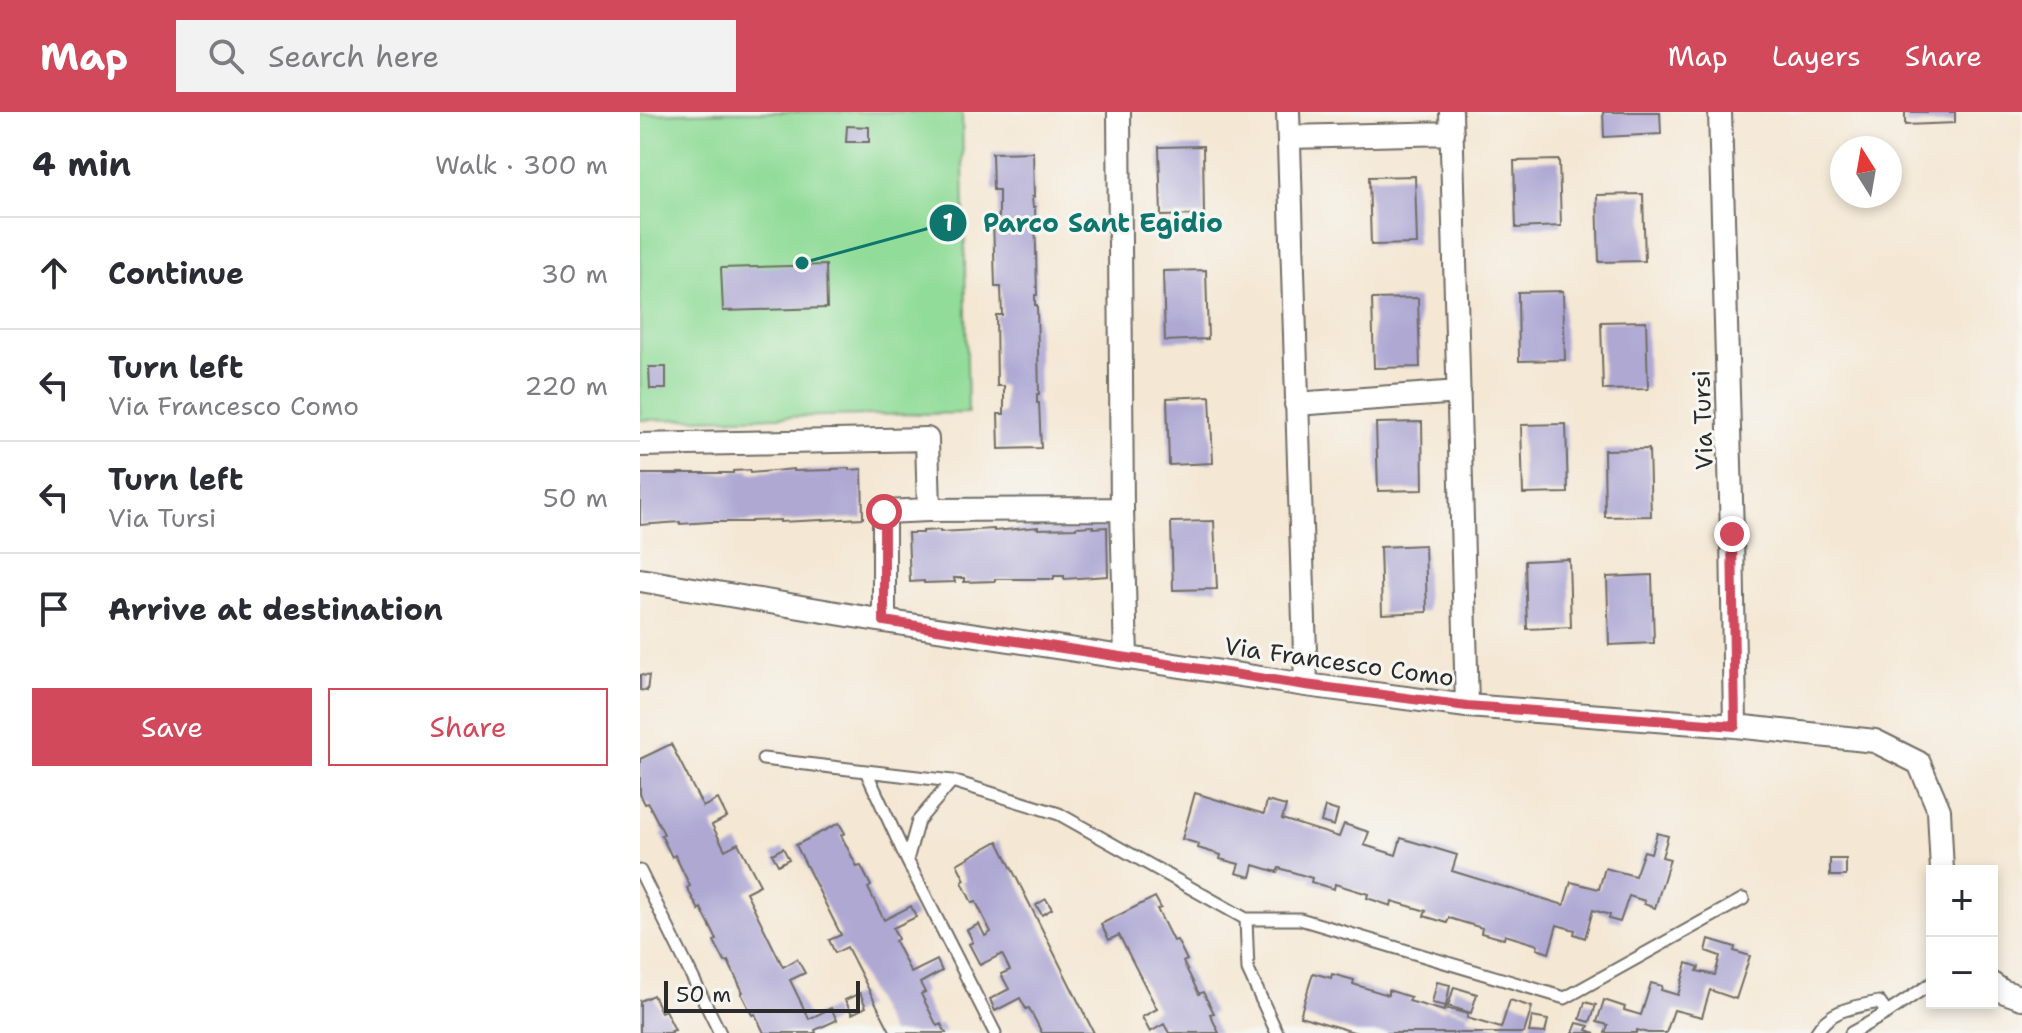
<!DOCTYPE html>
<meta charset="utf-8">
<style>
:root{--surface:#fff;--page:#f2f2f3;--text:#2b2b33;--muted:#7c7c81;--line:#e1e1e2;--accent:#d1495b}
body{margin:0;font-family:"Shantell Sans",sans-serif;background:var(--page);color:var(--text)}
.controls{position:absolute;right:24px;bottom:24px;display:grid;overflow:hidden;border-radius:0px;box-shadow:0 4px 12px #0003}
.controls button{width:72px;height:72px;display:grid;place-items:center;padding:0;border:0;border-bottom:2px solid var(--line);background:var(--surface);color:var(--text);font:40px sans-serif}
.compass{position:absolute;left:1190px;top:24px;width:72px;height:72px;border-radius:50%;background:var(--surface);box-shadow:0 4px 12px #0003;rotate:349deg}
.scale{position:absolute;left:24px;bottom:20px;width:196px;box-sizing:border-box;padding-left:8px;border:4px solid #2b2b2b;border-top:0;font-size:22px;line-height:28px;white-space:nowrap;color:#2b2b2b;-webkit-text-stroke:6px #f6f6f2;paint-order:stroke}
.stop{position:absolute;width:24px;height:24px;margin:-18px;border:6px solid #d1495b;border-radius:50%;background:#fff}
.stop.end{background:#d1495b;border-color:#fff;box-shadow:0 2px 8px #0008}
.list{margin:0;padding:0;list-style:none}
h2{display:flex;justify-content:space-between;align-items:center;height:104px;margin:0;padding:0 32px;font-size:34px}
h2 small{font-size:26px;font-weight:400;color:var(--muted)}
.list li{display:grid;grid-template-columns:52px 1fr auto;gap:24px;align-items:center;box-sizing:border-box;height:112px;padding:0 32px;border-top:2px solid var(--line)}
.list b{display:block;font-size:30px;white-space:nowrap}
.list p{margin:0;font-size:26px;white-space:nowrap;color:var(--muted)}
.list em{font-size:26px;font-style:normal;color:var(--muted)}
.actions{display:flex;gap:16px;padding:24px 32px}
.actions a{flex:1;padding:18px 0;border:2px solid var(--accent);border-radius:0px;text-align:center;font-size:28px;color:var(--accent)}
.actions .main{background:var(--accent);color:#fff}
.icon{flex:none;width:44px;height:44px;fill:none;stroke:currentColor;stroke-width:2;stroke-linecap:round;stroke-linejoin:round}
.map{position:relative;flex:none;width:1382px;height:921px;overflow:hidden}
header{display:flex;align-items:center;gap:48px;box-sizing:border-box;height:112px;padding:0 40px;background:var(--accent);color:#fff}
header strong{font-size:38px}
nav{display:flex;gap:44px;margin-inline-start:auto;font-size:28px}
.search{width:560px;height:72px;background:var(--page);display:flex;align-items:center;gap:20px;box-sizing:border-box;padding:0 28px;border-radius:0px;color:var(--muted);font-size:30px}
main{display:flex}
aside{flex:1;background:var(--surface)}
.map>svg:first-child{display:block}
.green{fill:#91dc98;stroke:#5e8462;stroke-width:2}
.building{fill:#aea8d3}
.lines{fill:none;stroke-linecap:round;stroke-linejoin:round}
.lane-casing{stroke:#716d66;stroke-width:15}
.street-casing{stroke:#716d66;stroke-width:26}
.lane{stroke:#fff;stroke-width:11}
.street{stroke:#fff;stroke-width:22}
.route{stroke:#d1495b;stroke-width:10}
.labels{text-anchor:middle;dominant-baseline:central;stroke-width:6;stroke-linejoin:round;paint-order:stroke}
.street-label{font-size:24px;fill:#2b2b2b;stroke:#f6f6f2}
.leader{fill:none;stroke:#0f766e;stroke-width:3}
.callout-dot{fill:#0f766e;stroke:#f6f6f2;stroke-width:3}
.mark-label{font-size:24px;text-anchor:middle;font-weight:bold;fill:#fff}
.callout-label{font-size:26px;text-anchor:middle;font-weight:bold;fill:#0f766e;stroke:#f6f6f2;stroke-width:6;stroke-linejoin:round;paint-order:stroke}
</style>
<header>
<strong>Map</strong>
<div class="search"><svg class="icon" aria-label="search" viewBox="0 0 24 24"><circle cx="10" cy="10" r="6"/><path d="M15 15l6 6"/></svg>Search here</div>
<nav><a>Map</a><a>Layers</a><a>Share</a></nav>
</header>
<main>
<aside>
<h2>4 min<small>Walk · 300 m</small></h2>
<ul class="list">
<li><svg class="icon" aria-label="ahead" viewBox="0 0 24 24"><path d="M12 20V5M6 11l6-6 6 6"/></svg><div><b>Continue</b></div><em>30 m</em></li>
<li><svg class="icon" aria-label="left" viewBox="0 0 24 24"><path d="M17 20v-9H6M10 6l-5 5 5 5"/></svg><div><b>Turn left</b><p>Via Francesco Como</p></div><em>220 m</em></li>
<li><svg class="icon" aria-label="left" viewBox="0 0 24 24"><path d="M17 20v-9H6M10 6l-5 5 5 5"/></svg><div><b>Turn left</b><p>Via Tursi</p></div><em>50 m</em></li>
<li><svg class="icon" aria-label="arrive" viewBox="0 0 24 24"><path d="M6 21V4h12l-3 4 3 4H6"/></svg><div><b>Arrive at destination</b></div></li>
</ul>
<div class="actions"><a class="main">Save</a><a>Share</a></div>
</aside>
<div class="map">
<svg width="1382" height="921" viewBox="0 0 1382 921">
<rect width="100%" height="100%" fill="#f6f6f2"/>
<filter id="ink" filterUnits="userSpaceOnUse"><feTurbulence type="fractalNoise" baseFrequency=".0125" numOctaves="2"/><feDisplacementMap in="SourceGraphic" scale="16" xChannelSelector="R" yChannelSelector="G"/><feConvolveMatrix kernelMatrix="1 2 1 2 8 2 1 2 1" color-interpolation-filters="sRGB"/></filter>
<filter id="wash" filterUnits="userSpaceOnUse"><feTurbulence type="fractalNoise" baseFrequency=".006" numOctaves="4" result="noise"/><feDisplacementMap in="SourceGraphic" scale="32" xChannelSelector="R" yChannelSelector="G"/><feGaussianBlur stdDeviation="1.8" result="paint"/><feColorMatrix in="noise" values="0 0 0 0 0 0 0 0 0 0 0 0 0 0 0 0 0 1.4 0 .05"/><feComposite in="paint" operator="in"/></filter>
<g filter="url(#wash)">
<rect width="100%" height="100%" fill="#f4e7d3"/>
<!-- green -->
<path class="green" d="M84,0H322L328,301L0,308V2Z"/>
<g id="blocks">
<!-- building -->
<path class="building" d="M963,0H1020L1021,22L964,25Z
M1265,0H1315V11L1265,13Z
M207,14L229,15V30H206Z
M563,34L564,103L521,104L519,35Z
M393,40L394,85H392L393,95H395L397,183H395V193H397L399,282H397V291H399L401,336L359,337L358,302H364V274H357L356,203H362L361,175H355L353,105H359V78H353L352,41Z
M919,48L921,114L876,116L874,49Z
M775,64L777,132L731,133L729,65Z
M1003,82L1005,149L959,150L957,83Z
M186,153L187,196L83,199L81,156Z
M566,158L568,227L525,229L523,159Z
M923,179L925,248L879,249L878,180Z
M778,186L780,255L734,256L732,187Z
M1006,209L1008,277L963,278L961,210Z
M9,255H26V277H10Z
M570,284L573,351L529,353L527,286Z
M782,310L783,378L738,379L736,311Z
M926,312L928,381L883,382L881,313Z
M1009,337L1011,404L965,405L964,338Z
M209,356V358L222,357L223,406L140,410V408L111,409V410H70L40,412V410L0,413V362H38V361H93V359L110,358V361L154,357V359L192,358V357Z
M574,409L577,477L533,478L531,410Z
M453,414V416L467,415L468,464L424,467V464H414V467H355V469L324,470V466H314L315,470L284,471V469L270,470L268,421H283V419L300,418V420L354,417V419L398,415V417L436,416V415Z
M785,433L787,500L742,502L740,435Z
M929,447L931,515L887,517L885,449Z
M1012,463L1014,531L969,533L967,465Z
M0,563L9,564L7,579L0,578Z
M31,632L63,695L78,687L87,705L72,713L85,738L98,731L120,773L106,780L143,855L157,847L165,861L150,868L169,907L191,896L197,908L175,918L176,921H124L115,902L112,903L101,881L103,880L88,849L85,850L74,829L77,828L61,796L59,798L47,776L50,774L35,743L32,745L21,723L24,722L8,691L5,692L0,682V647Z
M555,681L624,702L627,689L646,694L642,707L699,725L704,712L729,720L724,733L756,743L761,726L817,743L812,759L924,793L931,770L959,777L965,756L995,764L1004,739L1011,741L1017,721L1028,724L1022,745L1030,747L1015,796L1004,792L1005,789L989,784L980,810L969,807L970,803L953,798L945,826L934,822L935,818L917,813L909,841L897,837L898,833L865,823L864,827L841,821L842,816L809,806L807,811L784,804L786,799L752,789L751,794L727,786L728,782L695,772L694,777L671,770L672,766L639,756L637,760L614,753L611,765L596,761L599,752L580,747L581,743L558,736L559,732L542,727Z
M685,695L698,699L694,714L681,710Z
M199,711L205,721L201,723L217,755L221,754L231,774L228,776L244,808L271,794L276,805L253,816L258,827L255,829L271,861L297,848L302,859L280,871L285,880L281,882L297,914L301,912L306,921H251L207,835L195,841L189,828L201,823L156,733Z
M358,729L454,921H402L389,896L386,897L380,886L355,899L350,887L369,877L361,862L370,858L362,842L340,853L329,832L333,830L327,818L339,812L345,824L351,820L336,790L332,791L322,770L325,768L317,752Z
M143,736L149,747L138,753L132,742Z
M1190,747H1206V764H1190Z
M515,785L521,796L517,797L533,829L537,828L547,848L543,850L559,882L563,880L574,901L570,902L579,921H529L524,912L510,920L502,905L517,897L479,823L469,828L461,812Z
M406,787L412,797L402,803L396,793Z
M1069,827L1095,835L1094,839L1110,844L1096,887L1070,878L1062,905L1034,898L1026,921H1008L997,918L996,921H965L968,913L957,910L964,888L985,895L984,898L1001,903L1011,871L1022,874L1021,878L1038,883L1047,851L1059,855L1057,859L1075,863L1080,844L1066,839Z
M673,861L691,866L692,862L714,868L713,872L748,883V878L771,885L769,889L804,899L805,896L828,902L827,906L861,916L870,888L892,895L884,921H717L660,904Z
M797,870L810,873L806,894L792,891Z
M814,875L837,882L831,901L808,894Z
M220,881L226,895L212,902L205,888Z
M13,883L21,900L25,898L35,918L31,919L32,921H0V889Z
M945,890L956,893L950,910L940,907Z
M892,905L908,908L905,921L889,920Z
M937,911L949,914L947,918L955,921H933Z"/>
</g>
</g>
<g filter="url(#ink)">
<use href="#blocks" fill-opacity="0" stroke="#716d66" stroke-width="2"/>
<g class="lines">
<defs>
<path id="lane" d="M123,647L312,669L419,702L606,807L608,858L637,921
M226,659L267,748L355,921
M267,748L278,709L312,669
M0,759L80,921
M606,807H660L925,886L1103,787
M1176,921C1190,897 1214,895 1239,890L1247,901
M1211,921L1247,901L1292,871"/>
<path id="street" d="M479,0L482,397L486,546
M648,0L666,573
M811,0L827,594
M1080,0L1092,422L1095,614
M649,25L812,21
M656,292L819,280
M0,333L287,327L289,398L482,397
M0,468L244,509L666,573L827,594L1095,614L1235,629L1279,651L1299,698L1302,759
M244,509V400L289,398
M1352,872L1362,879L1382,886"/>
</defs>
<!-- lane casing -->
<use href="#lane" class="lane-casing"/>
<!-- street casing -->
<use href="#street" class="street-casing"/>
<!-- lane -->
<use href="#lane" class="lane"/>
<!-- street -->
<use href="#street" class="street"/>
</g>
</g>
<g class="lines" filter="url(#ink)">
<!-- route -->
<path class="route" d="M244,400V509L666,573L827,594L1095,614L1092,422"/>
</g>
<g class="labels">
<!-- street labels -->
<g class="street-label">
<text transform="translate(1063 308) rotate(-92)">Via Tursi</text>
<text transform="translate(699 550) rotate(8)">Via Francesco Como</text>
</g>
</g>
<!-- callouts -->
<path class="leader" d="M162 151L308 111"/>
<g class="callout-dot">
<circle cx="162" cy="151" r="8"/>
<circle cx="308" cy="111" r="20"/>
</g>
<g class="mark-label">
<text x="308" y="119">1</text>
</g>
<g class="callout-label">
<text x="463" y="120">Parco Sant Egidio</text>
</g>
</svg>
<div class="controls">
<button>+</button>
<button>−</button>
</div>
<svg class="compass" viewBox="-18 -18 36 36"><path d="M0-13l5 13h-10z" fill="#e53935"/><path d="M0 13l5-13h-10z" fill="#7c7c81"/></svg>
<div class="scale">50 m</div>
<div class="stop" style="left:244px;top:400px"></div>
<div class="stop end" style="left:1092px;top:422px"></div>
</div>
</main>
